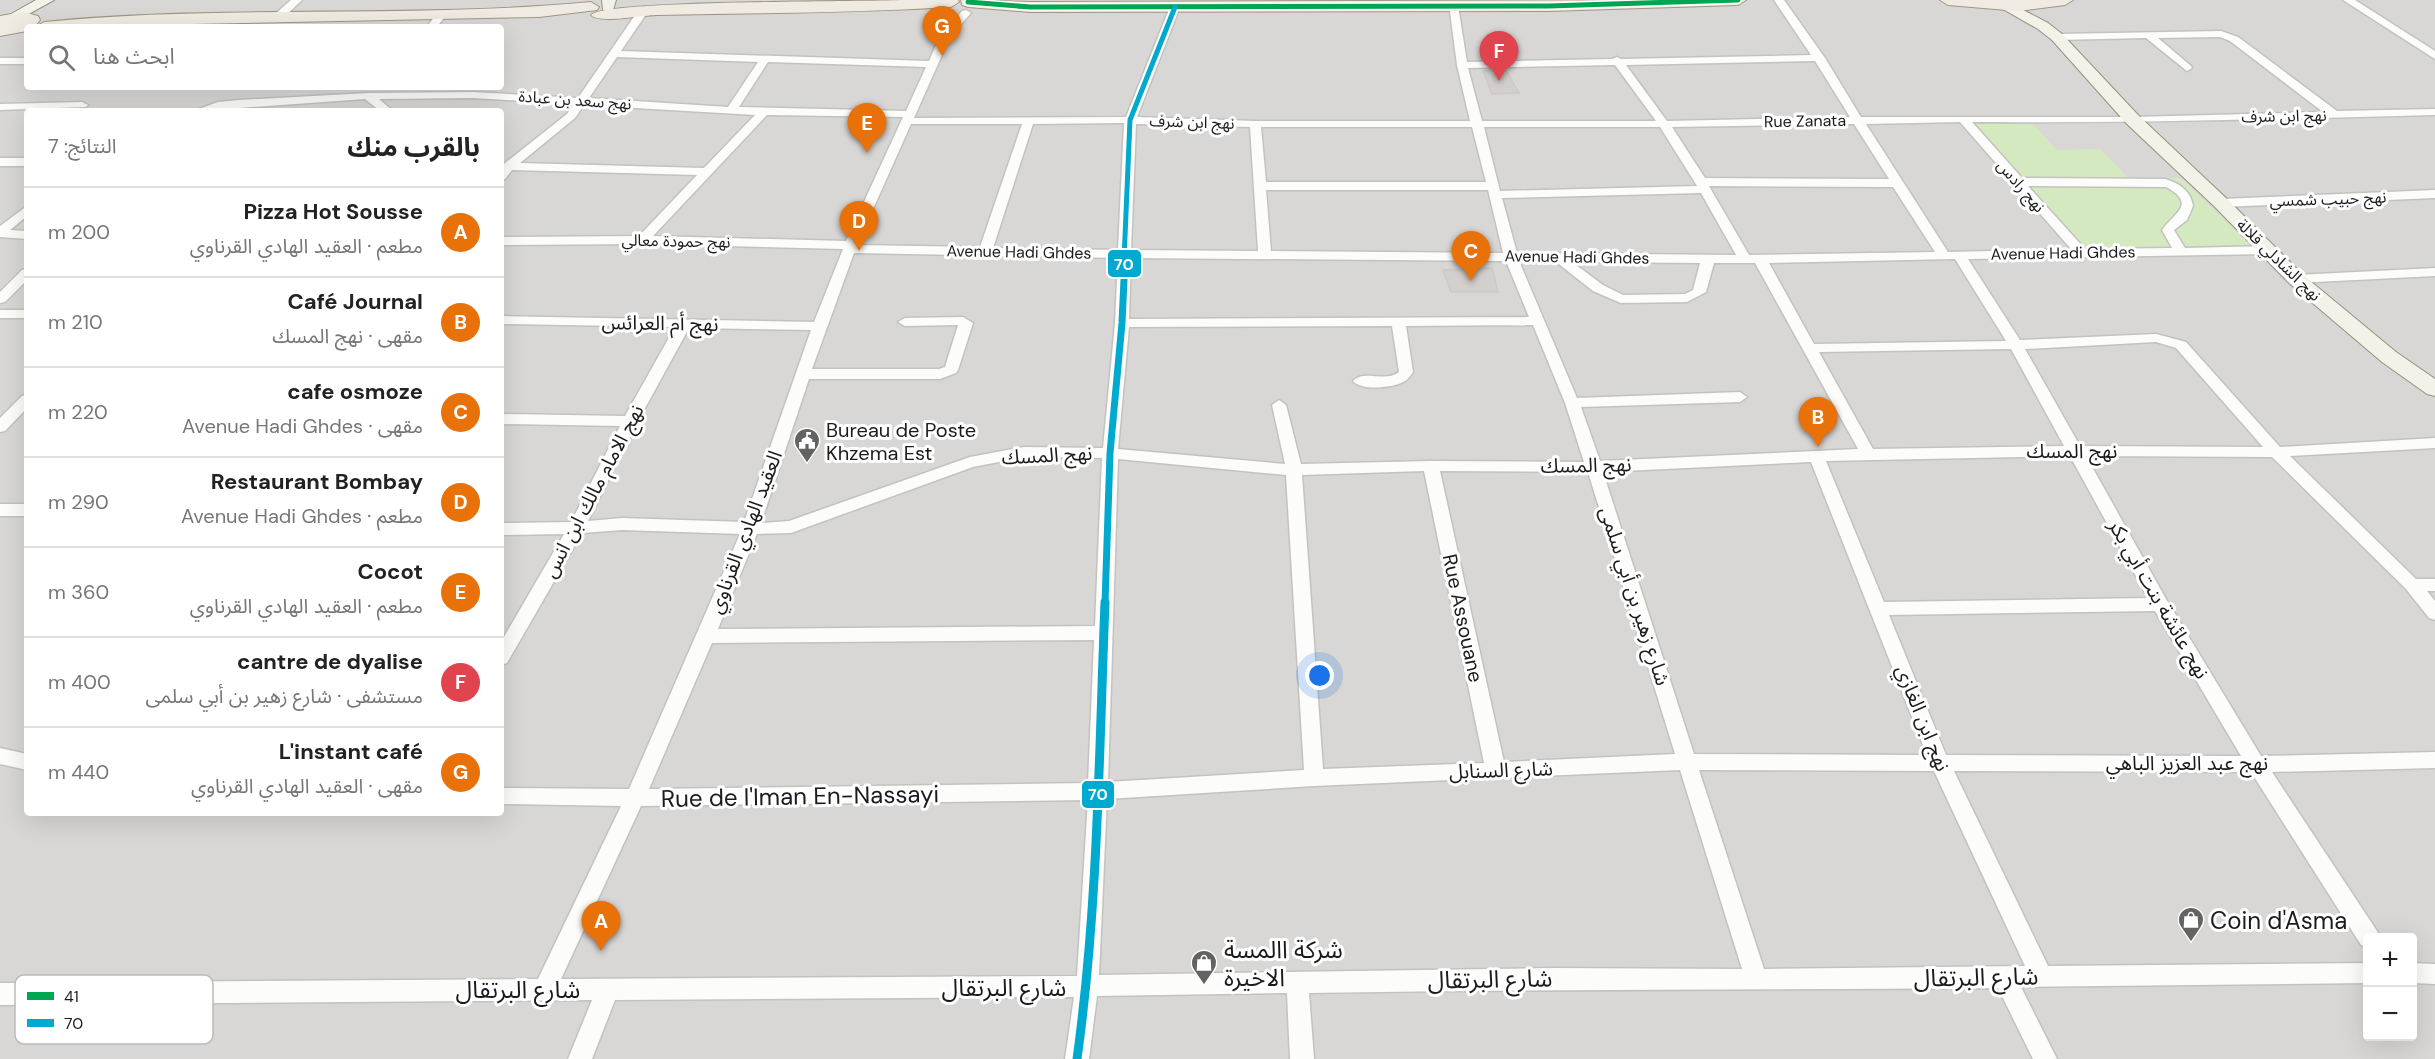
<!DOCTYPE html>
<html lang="ar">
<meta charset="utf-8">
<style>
:root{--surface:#fff;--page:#f2f2f2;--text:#222;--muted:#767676;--line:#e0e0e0;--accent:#636361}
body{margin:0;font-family:"DM Sans","Noto Sans Arabic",sans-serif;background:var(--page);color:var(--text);direction:rtl}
.controls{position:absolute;right:18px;bottom:18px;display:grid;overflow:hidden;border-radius:6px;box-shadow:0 6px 24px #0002}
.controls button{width:54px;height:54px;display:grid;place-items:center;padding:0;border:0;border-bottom:2px solid var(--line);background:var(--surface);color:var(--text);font:30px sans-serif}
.you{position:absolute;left:1320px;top:676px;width:21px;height:21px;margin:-15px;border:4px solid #fff;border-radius:50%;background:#1a73e8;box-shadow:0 0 0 9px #1a73e833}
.badge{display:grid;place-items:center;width:39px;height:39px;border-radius:50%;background:var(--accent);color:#fff;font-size:20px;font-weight:700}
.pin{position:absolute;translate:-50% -50px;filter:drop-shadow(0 2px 3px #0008)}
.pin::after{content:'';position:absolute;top:32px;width:21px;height:18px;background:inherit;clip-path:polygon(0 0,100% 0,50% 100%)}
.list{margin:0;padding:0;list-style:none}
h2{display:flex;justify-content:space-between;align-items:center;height:78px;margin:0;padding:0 24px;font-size:26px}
h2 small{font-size:20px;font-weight:400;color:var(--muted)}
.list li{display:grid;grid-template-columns:39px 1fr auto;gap:18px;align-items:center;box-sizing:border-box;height:90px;padding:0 24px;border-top:2px solid var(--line)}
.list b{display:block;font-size:22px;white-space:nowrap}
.list p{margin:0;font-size:20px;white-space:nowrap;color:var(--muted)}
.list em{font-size:20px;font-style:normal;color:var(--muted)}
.icon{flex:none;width:33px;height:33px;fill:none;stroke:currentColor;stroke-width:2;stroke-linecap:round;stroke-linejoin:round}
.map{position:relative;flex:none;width:2435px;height:1059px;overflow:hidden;direction:ltr}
.search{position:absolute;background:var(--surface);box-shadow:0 6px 24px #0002;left:24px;top:24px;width:480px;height:66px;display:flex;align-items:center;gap:15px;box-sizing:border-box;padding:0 21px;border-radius:6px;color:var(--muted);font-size:22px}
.panel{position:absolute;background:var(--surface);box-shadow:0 6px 24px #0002;left:24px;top:108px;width:480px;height:708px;border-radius:6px;direction:rtl}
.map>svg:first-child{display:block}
.residential{fill:#d9d7d5;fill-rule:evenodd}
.grass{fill:#d5e9c0}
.building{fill:#d2cfcc;stroke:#cdc9c4;stroke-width:1.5}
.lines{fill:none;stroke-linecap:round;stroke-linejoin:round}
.street-casing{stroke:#c2c2bf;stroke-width:3}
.secondary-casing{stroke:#91937c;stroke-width:2}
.primary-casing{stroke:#a09680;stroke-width:2}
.street{fill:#fcfcfb;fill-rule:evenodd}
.secondary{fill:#f2f2e8;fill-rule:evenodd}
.primary{fill:#f0ebe2;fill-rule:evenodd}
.bus-1-casing{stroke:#fff;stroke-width:8}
.bus-2-far2-casing{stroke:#fff;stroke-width:8}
.bus-2-far1-casing{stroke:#fff;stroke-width:10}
.bus-2-casing{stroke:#fff;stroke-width:14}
.bus-1{stroke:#00a651;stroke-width:5}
.bus-2-far2{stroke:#00a9ce;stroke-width:5}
.bus-2-far1{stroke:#00a9ce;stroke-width:7}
.bus-2{stroke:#00a9ce;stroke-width:9}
.labels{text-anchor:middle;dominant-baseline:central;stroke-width:6;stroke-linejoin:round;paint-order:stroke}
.far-street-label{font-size:16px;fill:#1b1b1b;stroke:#fff}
.street-label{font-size:20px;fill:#1b1b1b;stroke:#fff}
.poi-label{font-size:20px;fill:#1b1b1b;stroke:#fff;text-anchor:start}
.near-street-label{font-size:24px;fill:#1b1b1b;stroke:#fff}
.near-poi-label{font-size:24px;fill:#1b1b1b;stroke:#fff;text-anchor:start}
.key{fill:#fff;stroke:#bbb;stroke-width:1.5}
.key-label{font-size:16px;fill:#1b1b1b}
.line-badge{stroke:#fff;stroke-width:2}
.badge-label{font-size:16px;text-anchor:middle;font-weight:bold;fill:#fff}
</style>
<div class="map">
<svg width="2435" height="1059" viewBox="0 0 2435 1059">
<rect width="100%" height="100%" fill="#eae8e3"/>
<!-- residential -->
<path class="residential" d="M0,0H2435V1059H0ZM27,27H501V87H27ZM27,111H501V813H27ZM2368,938H2412V1036H2368Z"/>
<!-- grass -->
<path class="grass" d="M1971,124H2033L2057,150L2100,149L2128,178H2181L2251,245L2079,248Z"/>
<!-- building -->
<path class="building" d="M1506,70L1519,93L1492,94L1483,71Z
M1492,268L1498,292H1451L1443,270Z"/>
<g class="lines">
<defs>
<path id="street" d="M291,0H302L282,19H274V15Z
M1774,0H1784L1825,58L1861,117H2133L2323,112L2230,41L2220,37L2158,38L2191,66L2192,68L2187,71L2146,38L2057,40L2052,37L2057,34L2221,31L2238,37L2337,111L2435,109V115C2281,119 2127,123 1972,122L2022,178L2165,179C2179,183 2191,191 2193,206L2187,220L2174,230L2185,248L2268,246L2275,250L2268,254L1968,259L2020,340L2156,334L2186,342L2280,447L2435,438V448L2290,456L2416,579H2435V591H2427L2435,601V620L2429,618L2406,589L2272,457L2086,456L2166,599L2261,756L2435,752V768L2272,772L2377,931L2380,938H2368V947L2361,945L2251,772L1954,771L2048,966L2368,963V983L2021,987L2057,1059H2033L1998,988C1768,990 1539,989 1309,993L1314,1059H1290L1287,993L1097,996L1089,1059H1065L1074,997L615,1000L592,1059H568L592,1000L0,1005V983L538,979L621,806L501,804V788L629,789L740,534L622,530L582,533L507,663L501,665V642L564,534L501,535V523L571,522L620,426L501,424V414L625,416L675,327L501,324V316L814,322L843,249L643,244L501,245V237L639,236L697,175L512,170L505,179L501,180V168L505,163L567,114L574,104L473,98L379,99L393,111H380L365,99L197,111L199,109L218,102L239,100L368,93L473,92L578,98L640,8L644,7L649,10L621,51L929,61L940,36L962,11L966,10L971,13L950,37L914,118L1126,117L1170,7L1175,4L1180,7L1137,117L1255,121H1470L1457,65L1449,4L1458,6L1467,62L1612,59L1617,57L1621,59L1811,55ZM617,57L758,62L728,107L589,98ZM1815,61L1850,117L1667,121L1626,65ZM768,62L926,67L906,111L739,107ZM1615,65L1656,121H1482L1468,68ZM584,105L755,115L704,168L520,163L575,118ZM767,115L903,117L846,241L653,236ZM1960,122L2071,249L1948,252L1866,124ZM1124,123L1118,250L993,248L1033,124ZM911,124H1022L980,247L857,245ZM1136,124L1250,127L1258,251L1131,250ZM1854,124L1889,179L1705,178L1672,127ZM1261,127H1472L1486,182H1266ZM1484,127H1660L1697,186L1500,191ZM1709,186L1893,187L1935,252L1749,255ZM2028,186L2166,187C2198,204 2173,214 2162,230L2172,248L2085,249ZM1266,190H1488L1503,253L1271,251ZM1701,193L1736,255L1517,253L1502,198ZM854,253L1118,258L1115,323L1103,448L1024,447L970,457L789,521L761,523L809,379H940L956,373L958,370L973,323L963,317L905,318L898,322L905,326L958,325L945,367L939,369H812ZM1131,258L1506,261L1529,317L1129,319ZM1955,259L2006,341L1814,344L1769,263ZM1519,261H1555L1593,291L1621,303L1687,302L1706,292L1714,263H1755L1858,449L1600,461L1581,407L1740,402L1747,397L1740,392L1577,398ZM1572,262L1700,263L1693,290L1685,294L1623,295L1603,285ZM1533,325L1565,403L1584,462L1431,461L1301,464L1286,405L1279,400L1272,405L1285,464L1118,449L1129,327L1392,326L1399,372C1385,383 1364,369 1353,381C1361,391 1392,388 1403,382C1408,380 1410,376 1413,372L1406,326ZM689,328L811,330L744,522L622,518L588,521L638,421ZM2156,342L2176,348L2263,447L2080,446L2025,349ZM2011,349L2064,446L1873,449L1819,352ZM2070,456L2148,598L1884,602L1826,461ZM1024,457L1102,458L1095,626L718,629L757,534L791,533L973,467ZM1118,459L1286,475L1304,770L1108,782ZM1811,462L1927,755L1694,754L1603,472ZM1424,471L1484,763L1323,769L1302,475ZM1440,471L1588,472L1675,754L1504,762ZM2155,611L2241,756L1946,755L1889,615ZM1094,640L1088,783L649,789L712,643ZM1680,770L1742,969L1553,968L1099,975L1107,799L1314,786ZM1699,770L1934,771L2025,966L1764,969ZM1088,800L1077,976L561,979L641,806Z
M2343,0H2355L2435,51V59Z
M437,13L446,15L437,27H427Z
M0,58H27V64H0Z
M82,102L88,105L86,107L0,110V104Z
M0,158H27V166H0Z
M2435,190V198L2221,207L2215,203L2221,199Z
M27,206V216L10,230L27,231V239L0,237V226Z
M2435,268V276L2296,283L2289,279L2296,275Z
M27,269V280L5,302L0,303V292L22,270Z
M0,310H27V318H0Z
M27,394V408L5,431L0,432V418L22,396Z
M0,504H27V516H0Z
M0,748L27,754V770L0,764Z
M2412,963L2435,964V984L2412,983Z"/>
<path id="secondary" d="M36,0H54L16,21H6L4,18Z
M602,0H616L613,10H603Z
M2006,1L2048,23L2062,34L2139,116L2227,199L2303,275L2396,352L2435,379V396L2427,394L2382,362L2289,283L2215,207L2127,124L2052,40L2038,29L2001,8L1999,5L2001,2Z"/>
<path id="primary" d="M901,0H958L959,2L951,7C853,13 755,13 657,15C644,15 598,24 591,15C603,0 863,2 901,0Z
M961,0L1030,2L1746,0L1738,5L1549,11L1030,12L968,7L962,5Z
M1940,0H2073L2065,5L2019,11L1948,5Z
M591,2L599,7L597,10L539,17L36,27L44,22C226,4 409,19 591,2Z
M23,12L38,16L40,20L34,27H27V31L0,36V16Z"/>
</defs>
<!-- street casing -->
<use href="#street" class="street-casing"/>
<!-- secondary casing -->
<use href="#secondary" class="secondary-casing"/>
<!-- primary casing -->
<use href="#primary" class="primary-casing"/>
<!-- street -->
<use href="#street" class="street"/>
<!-- secondary -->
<use href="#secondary" class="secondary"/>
<!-- primary -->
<use href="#primary" class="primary"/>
<defs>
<path id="bus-1" d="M968,2L1030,7L1549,6L1738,0"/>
<path id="bus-2-far2" d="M1124,260L1130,120L1175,7"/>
<path id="bus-2-far1" d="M1105,603L1110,453L1122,323L1125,258"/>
<path id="bus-2" d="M1077,1059C1098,908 1099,754 1105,602"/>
</defs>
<!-- bus-1 casing -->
<use href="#bus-1" class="bus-1-casing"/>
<!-- bus-2-far2 casing -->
<use href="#bus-2-far2" class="bus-2-far2-casing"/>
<!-- bus-2-far1 casing -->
<use href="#bus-2-far1" class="bus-2-far1-casing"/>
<!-- bus-2 casing -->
<use href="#bus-2" class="bus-2-casing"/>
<!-- bus-1 -->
<use href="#bus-1" class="bus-1"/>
<!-- bus-2-far2 -->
<use href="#bus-2-far2" class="bus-2-far2"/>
<!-- bus-2-far1 -->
<use href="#bus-2-far1" class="bus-2-far1"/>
<!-- bus-2 -->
<use href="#bus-2" class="bus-2"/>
</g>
<!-- icons -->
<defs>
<symbol id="civic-pin" viewBox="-11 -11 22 30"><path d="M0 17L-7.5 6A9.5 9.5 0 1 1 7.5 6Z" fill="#636361" stroke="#fff"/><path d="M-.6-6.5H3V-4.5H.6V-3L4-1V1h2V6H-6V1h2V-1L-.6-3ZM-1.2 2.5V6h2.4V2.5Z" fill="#fff"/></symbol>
<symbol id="shop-pin" viewBox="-11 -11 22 30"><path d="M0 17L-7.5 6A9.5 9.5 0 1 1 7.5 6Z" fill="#636361" stroke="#fff"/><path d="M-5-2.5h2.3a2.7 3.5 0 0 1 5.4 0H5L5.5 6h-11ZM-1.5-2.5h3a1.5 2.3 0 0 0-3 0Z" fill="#fff"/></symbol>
</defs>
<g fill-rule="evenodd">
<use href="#civic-pin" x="792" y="426" width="30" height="40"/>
<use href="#shop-pin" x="2176" y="905" width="30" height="40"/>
<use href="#shop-pin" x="1189" y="948" width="30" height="40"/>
</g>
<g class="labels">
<!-- far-street labels -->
<g class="far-street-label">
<text transform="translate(575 100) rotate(4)">نهج سعد بن عبادة</text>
<text transform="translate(2284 116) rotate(-1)">نهج ابن شرف</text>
<text transform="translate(1805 121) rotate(-1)">Rue Zanata</text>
<text transform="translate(1192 122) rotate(2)">نهج ابن شرف</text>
<text transform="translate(2021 186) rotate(49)">نهج رادس</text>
<text transform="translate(2328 199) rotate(-2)">نهج حبيب شمسي</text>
<text transform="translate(676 241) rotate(1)">نهج حمودة معالي</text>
<text transform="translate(1019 252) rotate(1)">Avenue Hadi Ghdes</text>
<text transform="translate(2063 253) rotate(-1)">Avenue Hadi Ghdes</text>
<text transform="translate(1577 257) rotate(1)">Avenue Hadi Ghdes</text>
<text transform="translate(2279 260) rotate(44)">نهج الشادلي قلالة</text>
</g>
<!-- street labels -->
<g class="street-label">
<text transform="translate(660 323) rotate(1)">نهج أم العرائس</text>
<text x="2072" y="451">نهج المسك</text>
<text transform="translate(1047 455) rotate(-3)">نهج المسك</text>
<text transform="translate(1586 465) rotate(-1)">نهج المسك</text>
<text transform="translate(593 491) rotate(-62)">نهج الامام مالك ابن انس</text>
<text transform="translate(745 532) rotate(-69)">العقيد الهادي القرناوي</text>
<text transform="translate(1635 596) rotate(72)">شارع زهير بن أبي سلمى</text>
<text transform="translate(2159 599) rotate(60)">نهج عائشة بنت أبي بكر</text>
<text transform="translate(1463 618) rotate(78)">Rue Assouane</text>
<text transform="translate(1923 718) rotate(68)">نهج ابن الغازي</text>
<text x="2187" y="763">نهج عبد العزيز الباهي</text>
<text transform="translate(1501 770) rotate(-2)">شارع السنابل</text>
</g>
<!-- poi labels -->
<g class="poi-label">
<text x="826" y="430">Bureau de Poste<tspan x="826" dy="23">Khzema Est</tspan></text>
</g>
<!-- near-street labels -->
<g class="near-street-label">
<text transform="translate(800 796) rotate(-1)">Rue de l'Iman En-Nassayi</text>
<text transform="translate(1976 977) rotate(-1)">شارع البرتقال</text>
<text transform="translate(1490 979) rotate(-1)">شارع البرتقال</text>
<text x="1004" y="987">شارع البرتقال</text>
<text x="518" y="989">شارع البرتقال</text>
</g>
<!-- near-poi labels -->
<g class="near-poi-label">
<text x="2210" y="920">Coin d'Asma</text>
<text x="1224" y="949">شركة االمسة<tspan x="1224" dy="28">الاخيرة</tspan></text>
</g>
</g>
<!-- legend -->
<rect x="15" y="975" width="198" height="69" rx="9" class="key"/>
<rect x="27" y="992" width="27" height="8" fill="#00a651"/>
<rect x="27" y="1019" width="27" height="8" fill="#00a9ce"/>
<g class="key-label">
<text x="64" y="1002">41</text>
<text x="64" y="1029">70</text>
</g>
<g class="line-badge">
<rect x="1107" y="249" width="35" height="29" rx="6" fill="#00a9ce"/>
<rect x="1081" y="780" width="34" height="29" rx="6" fill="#00a9ce"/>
</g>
<g class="badge-label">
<text x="1124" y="270">70</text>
<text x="1098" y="800">70</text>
</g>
</svg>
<div class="controls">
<button>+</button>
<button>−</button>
</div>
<div class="you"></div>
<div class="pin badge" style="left:601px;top:951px;background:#e8710a">A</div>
<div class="pin badge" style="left:1818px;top:447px;background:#e8710a">B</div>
<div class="pin badge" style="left:1471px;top:281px;background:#e8710a">C</div>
<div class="pin badge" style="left:859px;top:251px;background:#e8710a">D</div>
<div class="pin badge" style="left:867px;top:153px;background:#e8710a">E</div>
<div class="pin badge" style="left:1499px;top:81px;background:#e0444e">F</div>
<div class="pin badge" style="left:942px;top:56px;background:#e8710a">G</div>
<div class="search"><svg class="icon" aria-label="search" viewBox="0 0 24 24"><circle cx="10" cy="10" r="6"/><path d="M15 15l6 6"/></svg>ابحث هنا</div>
<section class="panel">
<h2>بالقرب منك<small>النتائج: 7</small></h2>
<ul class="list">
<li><span class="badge" style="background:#e8710a">A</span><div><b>Pizza Hot Sousse</b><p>مطعم · العقيد الهادي القرناوي</p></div><em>200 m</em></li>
<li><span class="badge" style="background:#e8710a">B</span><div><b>Café Journal</b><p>مقهى · نهج المسك</p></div><em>210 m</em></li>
<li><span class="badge" style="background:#e8710a">C</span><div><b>cafe osmoze</b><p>مقهى · Avenue Hadi Ghdes</p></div><em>220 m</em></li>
<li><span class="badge" style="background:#e8710a">D</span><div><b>Restaurant Bombay</b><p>مطعم · Avenue Hadi Ghdes</p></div><em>290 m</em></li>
<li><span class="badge" style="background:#e8710a">E</span><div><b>Cocot</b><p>مطعم · العقيد الهادي القرناوي</p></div><em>360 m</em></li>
<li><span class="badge" style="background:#e0444e">F</span><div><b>cantre de dyalise</b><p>مستشفى · شارع زهير بن أبي سلمى</p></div><em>400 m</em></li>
<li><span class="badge" style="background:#e8710a">G</span><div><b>L'instant café</b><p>مقهى · العقيد الهادي القرناوي</p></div><em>440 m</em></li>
</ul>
</section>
</div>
